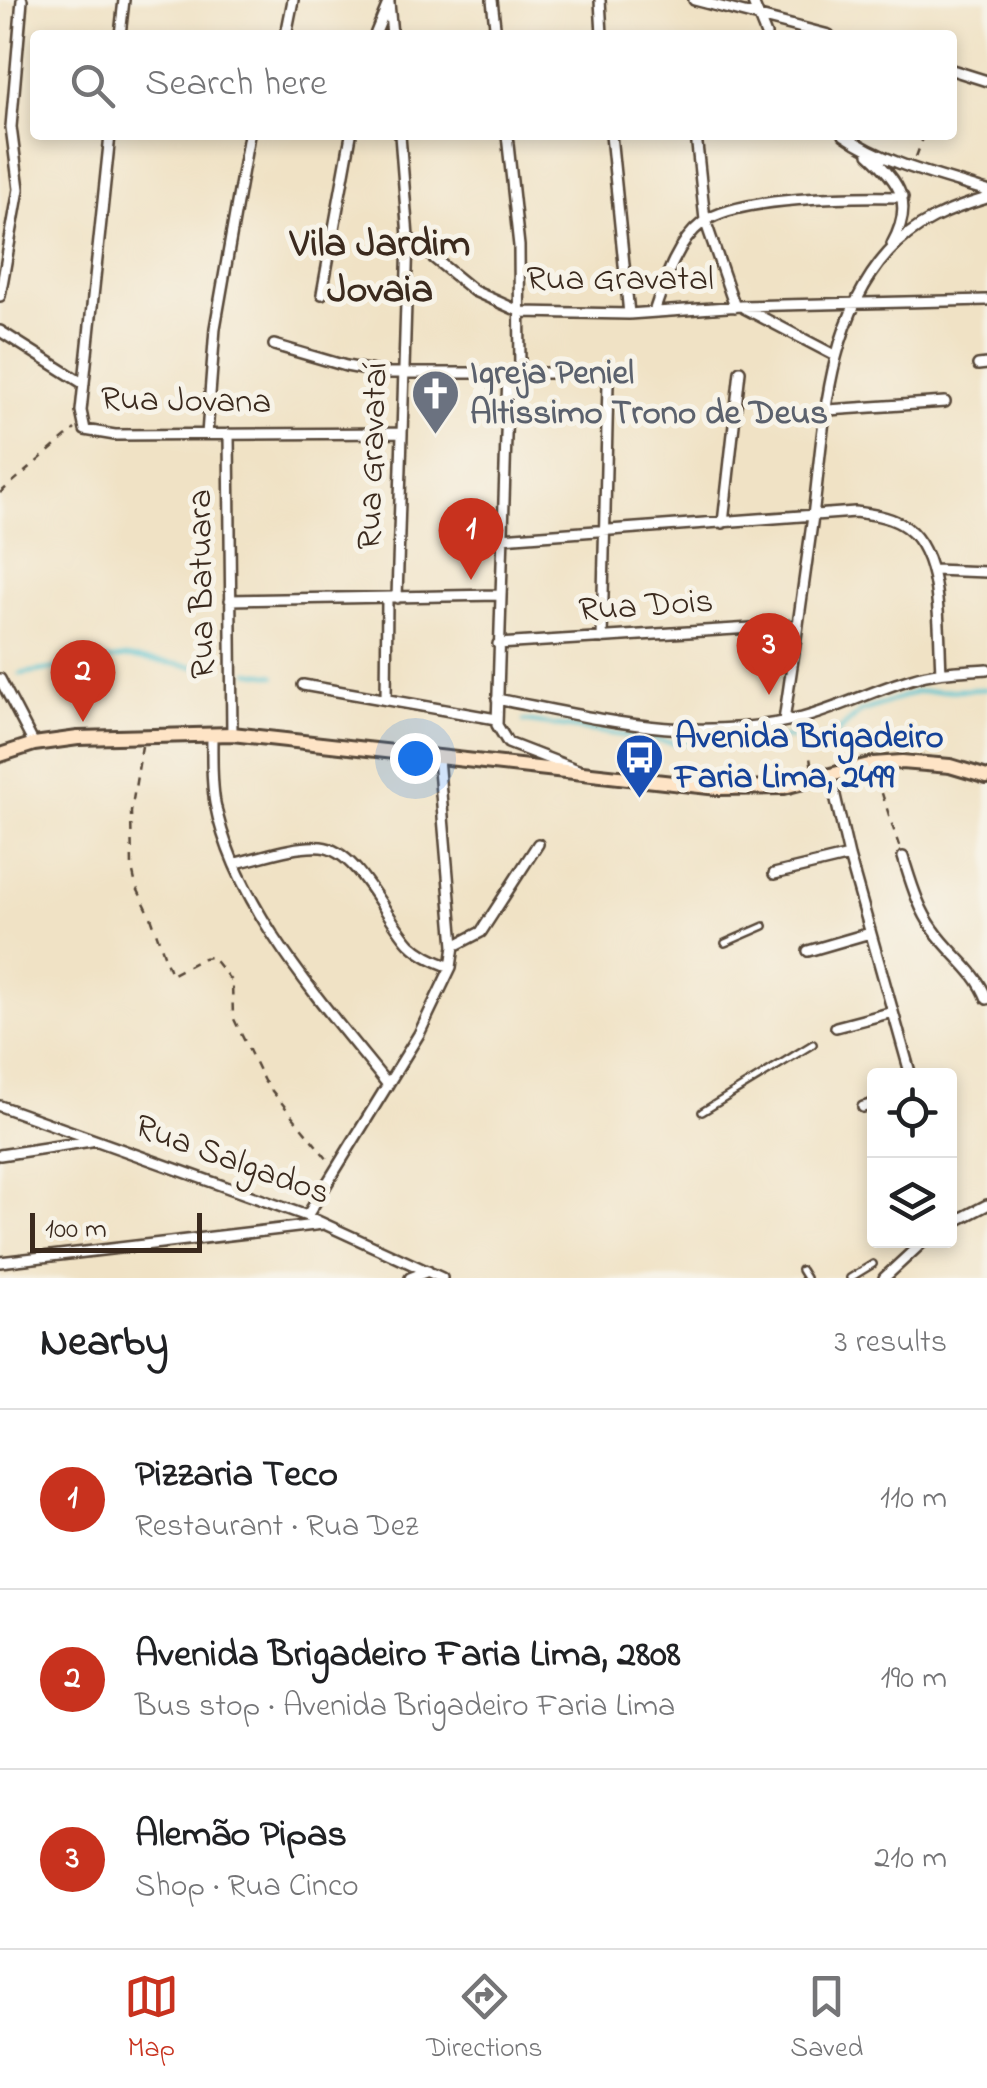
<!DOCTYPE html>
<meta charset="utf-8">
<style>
:root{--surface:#fff;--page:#f2f2f2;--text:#202124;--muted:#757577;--line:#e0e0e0;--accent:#c8321e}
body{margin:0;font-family:"Indie Flower",sans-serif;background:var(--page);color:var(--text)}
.controls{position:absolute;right:30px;bottom:30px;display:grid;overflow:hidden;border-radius:10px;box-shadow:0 5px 15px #0003}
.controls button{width:90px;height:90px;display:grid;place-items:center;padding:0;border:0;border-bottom:2px solid var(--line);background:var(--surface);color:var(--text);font:50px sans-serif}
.scale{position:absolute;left:30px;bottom:25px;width:172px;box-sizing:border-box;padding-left:10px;border:5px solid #3b2a1e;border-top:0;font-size:28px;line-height:35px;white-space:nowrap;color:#3b2a1e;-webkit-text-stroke:8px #f7f3e8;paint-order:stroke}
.you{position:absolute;left:415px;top:758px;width:35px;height:35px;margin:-25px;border:8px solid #fff;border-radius:50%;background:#1a73e8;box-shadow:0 0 0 15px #1a73e833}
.badge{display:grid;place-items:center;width:65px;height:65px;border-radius:50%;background:var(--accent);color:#fff;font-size:32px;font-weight:700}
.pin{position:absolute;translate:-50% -82px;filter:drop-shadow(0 2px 5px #0008)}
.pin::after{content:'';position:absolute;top:52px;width:35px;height:30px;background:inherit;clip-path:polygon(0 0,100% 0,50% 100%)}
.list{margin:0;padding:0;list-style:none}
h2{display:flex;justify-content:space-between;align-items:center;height:130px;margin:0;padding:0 40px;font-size:42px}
h2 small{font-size:32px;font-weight:400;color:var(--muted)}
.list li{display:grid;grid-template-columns:65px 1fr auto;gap:30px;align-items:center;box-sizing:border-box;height:180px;padding:0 40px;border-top:2px solid var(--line)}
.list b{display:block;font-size:38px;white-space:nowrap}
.list p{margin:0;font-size:32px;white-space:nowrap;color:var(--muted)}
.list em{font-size:32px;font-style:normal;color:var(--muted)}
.icon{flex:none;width:55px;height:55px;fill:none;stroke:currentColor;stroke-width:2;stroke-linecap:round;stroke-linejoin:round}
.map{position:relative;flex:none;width:987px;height:1278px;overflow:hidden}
.search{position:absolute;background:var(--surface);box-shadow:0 5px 15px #0003;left:30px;right:30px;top:30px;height:110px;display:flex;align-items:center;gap:25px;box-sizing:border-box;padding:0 35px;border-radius:10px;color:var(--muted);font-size:38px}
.sheet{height:670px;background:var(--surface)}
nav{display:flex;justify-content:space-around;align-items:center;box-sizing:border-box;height:140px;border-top:2px solid var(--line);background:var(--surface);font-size:28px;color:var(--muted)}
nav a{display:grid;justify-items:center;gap:5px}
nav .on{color:var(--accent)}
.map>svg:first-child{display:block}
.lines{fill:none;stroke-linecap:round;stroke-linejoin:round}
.stream{stroke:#58c4d1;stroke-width:4}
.service-casing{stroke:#564637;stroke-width:10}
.minor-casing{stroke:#564637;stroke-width:14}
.secondary-casing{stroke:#564637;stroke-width:18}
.path{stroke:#564637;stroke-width:2.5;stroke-dasharray:8 8;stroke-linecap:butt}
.service{stroke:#fff;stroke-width:5}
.minor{stroke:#fff;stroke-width:9}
.secondary{stroke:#fee4c6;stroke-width:12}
.labels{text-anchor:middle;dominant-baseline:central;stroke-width:10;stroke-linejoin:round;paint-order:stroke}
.street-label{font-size:35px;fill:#3b2a1e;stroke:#f7f3e8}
.worship-label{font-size:35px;font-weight:bold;fill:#5b616d;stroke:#f7f3e8;text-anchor:start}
.transit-label{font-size:35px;font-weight:bold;fill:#164399;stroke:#f7f3e8;text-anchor:start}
.quarter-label{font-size:40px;font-weight:bold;fill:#3b2a1e;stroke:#f7f3e8}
</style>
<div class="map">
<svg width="987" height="1278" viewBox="0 0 987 1278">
<rect width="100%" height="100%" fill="#f7f3e8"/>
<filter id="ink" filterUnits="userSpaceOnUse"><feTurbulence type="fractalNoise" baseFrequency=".01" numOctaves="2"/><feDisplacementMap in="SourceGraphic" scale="20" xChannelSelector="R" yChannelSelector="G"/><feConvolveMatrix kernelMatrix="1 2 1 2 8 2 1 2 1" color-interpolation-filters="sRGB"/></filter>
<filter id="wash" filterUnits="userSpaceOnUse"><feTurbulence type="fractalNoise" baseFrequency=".0048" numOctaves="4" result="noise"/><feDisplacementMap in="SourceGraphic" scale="40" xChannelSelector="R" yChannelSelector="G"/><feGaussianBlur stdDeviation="2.25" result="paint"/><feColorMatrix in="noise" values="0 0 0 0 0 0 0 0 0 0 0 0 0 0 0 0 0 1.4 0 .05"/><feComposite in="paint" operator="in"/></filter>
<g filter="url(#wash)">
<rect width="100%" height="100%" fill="#f0e2c5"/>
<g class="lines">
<!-- stream -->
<path class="stream" d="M249,672L275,676
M20,674L126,657L212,669
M524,721L675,743L783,737L809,741L834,736L860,712L916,692L987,689"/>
</g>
</g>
<g filter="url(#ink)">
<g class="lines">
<defs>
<path id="service" d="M725,943L764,926
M702,1112L813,1044
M801,1270L806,1278
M850,1278L873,1264"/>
<path id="minor" d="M492,0L496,35
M600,0L602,35
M694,0L829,35
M752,0L766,35
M389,3L392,35
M120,35L124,0
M286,35L293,0
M375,35L389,1
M952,70L987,81
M110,135L81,411L85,430L115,435L401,433
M507,135L519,246L520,373
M611,135L629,314
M696,135L705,220L735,307
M844,135C885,164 939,176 987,191
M869,154C901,183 914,204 892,244
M408,237L474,291L521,312L629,314L741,306L987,300
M322,294L351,135
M0,296L19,189L11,127L22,0
M744,308L836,356
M654,312C664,283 676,243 702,223C737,196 857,196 903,197
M0,331L84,384
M274,345L346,366L384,373H581L605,377L608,383L602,638
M978,365L987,364
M508,372L497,725L508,743L578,770
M828,410L945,402
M207,434L215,328L249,135
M229,434L232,734
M723,523L740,371
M501,538L855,512C871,514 887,516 901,524C944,548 938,629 941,672
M933,570L987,572
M397,598L408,237L400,135
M230,600L499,595
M498,644L798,625
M0,679L34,744
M303,685L496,719
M497,699C604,720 691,744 802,718C839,708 874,690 911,679C936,671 961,671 987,669
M386,700L387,599
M784,721C794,653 804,584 813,516C824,429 826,322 888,253C914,223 950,209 987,198
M212,734C212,757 211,780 215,803C234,906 324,1005 388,1085
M438,758L454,946
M830,774L849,856L911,1076
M903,857C911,882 918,908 934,930C951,955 976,970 987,999
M236,863C262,857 294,845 321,847C358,850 386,919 410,944C422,956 436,962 451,967
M774,874L849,856
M808,951L870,933
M836,1027L893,1012
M0,1106L307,1216L442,1278
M863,1107L874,1104
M0,1155L91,1141
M307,1216L419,1034L451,967L454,946L481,932L538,844
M950,1224L987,1205
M0,1262L323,1224
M410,1278L428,1271
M884,1278L925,1240"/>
<path id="secondary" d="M0,755L34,744L78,738L232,734L718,788L784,787L873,764L902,762L950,766L987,777"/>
</defs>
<!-- service casing -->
<use href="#service" class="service-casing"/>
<!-- minor casing -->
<use href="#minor" class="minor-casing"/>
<!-- secondary casing -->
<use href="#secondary" class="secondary-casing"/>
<!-- path -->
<path class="path" d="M916,157L924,135
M0,493L75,429
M804,727L812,768
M142,746L131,812L132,868L136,886L151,917L171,975L203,958L212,957L232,982L233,1017L264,1081L328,1160
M877,778L899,846"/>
<!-- service -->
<use href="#service" class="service"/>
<!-- minor -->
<use href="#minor" class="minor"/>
<!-- secondary -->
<use href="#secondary" class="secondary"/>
</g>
</g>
<!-- icons -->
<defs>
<symbol id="church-pin" viewBox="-11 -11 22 30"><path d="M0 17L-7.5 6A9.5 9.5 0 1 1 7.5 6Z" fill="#6b7280" stroke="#f7f3e8"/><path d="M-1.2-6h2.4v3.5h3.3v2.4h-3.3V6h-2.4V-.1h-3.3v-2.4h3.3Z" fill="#fff"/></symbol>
<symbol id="bus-pin" viewBox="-11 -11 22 30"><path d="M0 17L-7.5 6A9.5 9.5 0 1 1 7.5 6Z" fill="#1a4fb4" stroke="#f7f3e8"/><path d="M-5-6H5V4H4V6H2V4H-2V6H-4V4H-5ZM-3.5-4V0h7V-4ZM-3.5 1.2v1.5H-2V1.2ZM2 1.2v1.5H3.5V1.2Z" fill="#fff"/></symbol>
</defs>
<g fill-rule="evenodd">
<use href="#church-pin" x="408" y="366" width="55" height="75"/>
<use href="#bus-pin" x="612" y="730" width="55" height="75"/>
</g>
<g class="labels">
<!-- street labels -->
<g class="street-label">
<text x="620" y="280">Rua Gravatal</text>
<text transform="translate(186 402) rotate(1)">Rua Jovana</text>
<text transform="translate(374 456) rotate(-88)">Rua Gravataí</text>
<text transform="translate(203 584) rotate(-91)">Rua Batuara</text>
<text transform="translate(646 607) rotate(-4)">Rua Dois</text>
<text transform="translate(232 1161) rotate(20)">Rua Salgados</text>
</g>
<!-- worship labels -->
<g class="worship-label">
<text x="470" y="374">Igreja Peniel<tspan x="470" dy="40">Altissimo Trono de Deus</tspan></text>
</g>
<!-- transit labels -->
<g class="transit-label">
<text x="675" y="738">Avenida Brigadeiro<tspan x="675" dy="40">Faria Lima, 2499</tspan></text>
</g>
<!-- quarter labels -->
<g class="quarter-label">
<text x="380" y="245">Vila Jardim<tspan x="380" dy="46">Jovaia</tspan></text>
</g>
</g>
</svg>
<div class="controls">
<button><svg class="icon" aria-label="locate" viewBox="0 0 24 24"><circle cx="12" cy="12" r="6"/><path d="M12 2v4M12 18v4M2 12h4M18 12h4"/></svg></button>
<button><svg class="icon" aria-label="layers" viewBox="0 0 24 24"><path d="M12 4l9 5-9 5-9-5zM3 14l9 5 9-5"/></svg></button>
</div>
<div class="scale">100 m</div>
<div class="you"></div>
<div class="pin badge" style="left:471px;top:580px">1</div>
<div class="pin badge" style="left:83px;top:722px">2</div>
<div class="pin badge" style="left:769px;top:695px">3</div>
<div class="search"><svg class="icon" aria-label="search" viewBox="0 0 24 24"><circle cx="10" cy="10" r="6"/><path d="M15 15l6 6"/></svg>Search here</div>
</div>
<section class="sheet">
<h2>Nearby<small>3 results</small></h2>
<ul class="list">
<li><span class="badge">1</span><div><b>Pizzaria Teco</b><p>Restaurant · Rua Dez</p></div><em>110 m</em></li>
<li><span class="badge">2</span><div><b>Avenida Brigadeiro Faria Lima, 2808</b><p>Bus stop · Avenida Brigadeiro Faria Lima</p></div><em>190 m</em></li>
<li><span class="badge">3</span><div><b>Alemão Pipas</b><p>Shop · Rua Cinco</p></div><em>210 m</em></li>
</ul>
</section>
<nav>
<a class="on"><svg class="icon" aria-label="map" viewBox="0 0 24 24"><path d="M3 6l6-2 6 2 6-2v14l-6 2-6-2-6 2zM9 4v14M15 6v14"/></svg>Map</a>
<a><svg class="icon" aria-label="directions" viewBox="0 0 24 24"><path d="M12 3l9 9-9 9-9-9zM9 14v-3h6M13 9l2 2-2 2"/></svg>Directions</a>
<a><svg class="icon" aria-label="saved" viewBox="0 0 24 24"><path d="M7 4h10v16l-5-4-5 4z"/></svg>Saved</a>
</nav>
